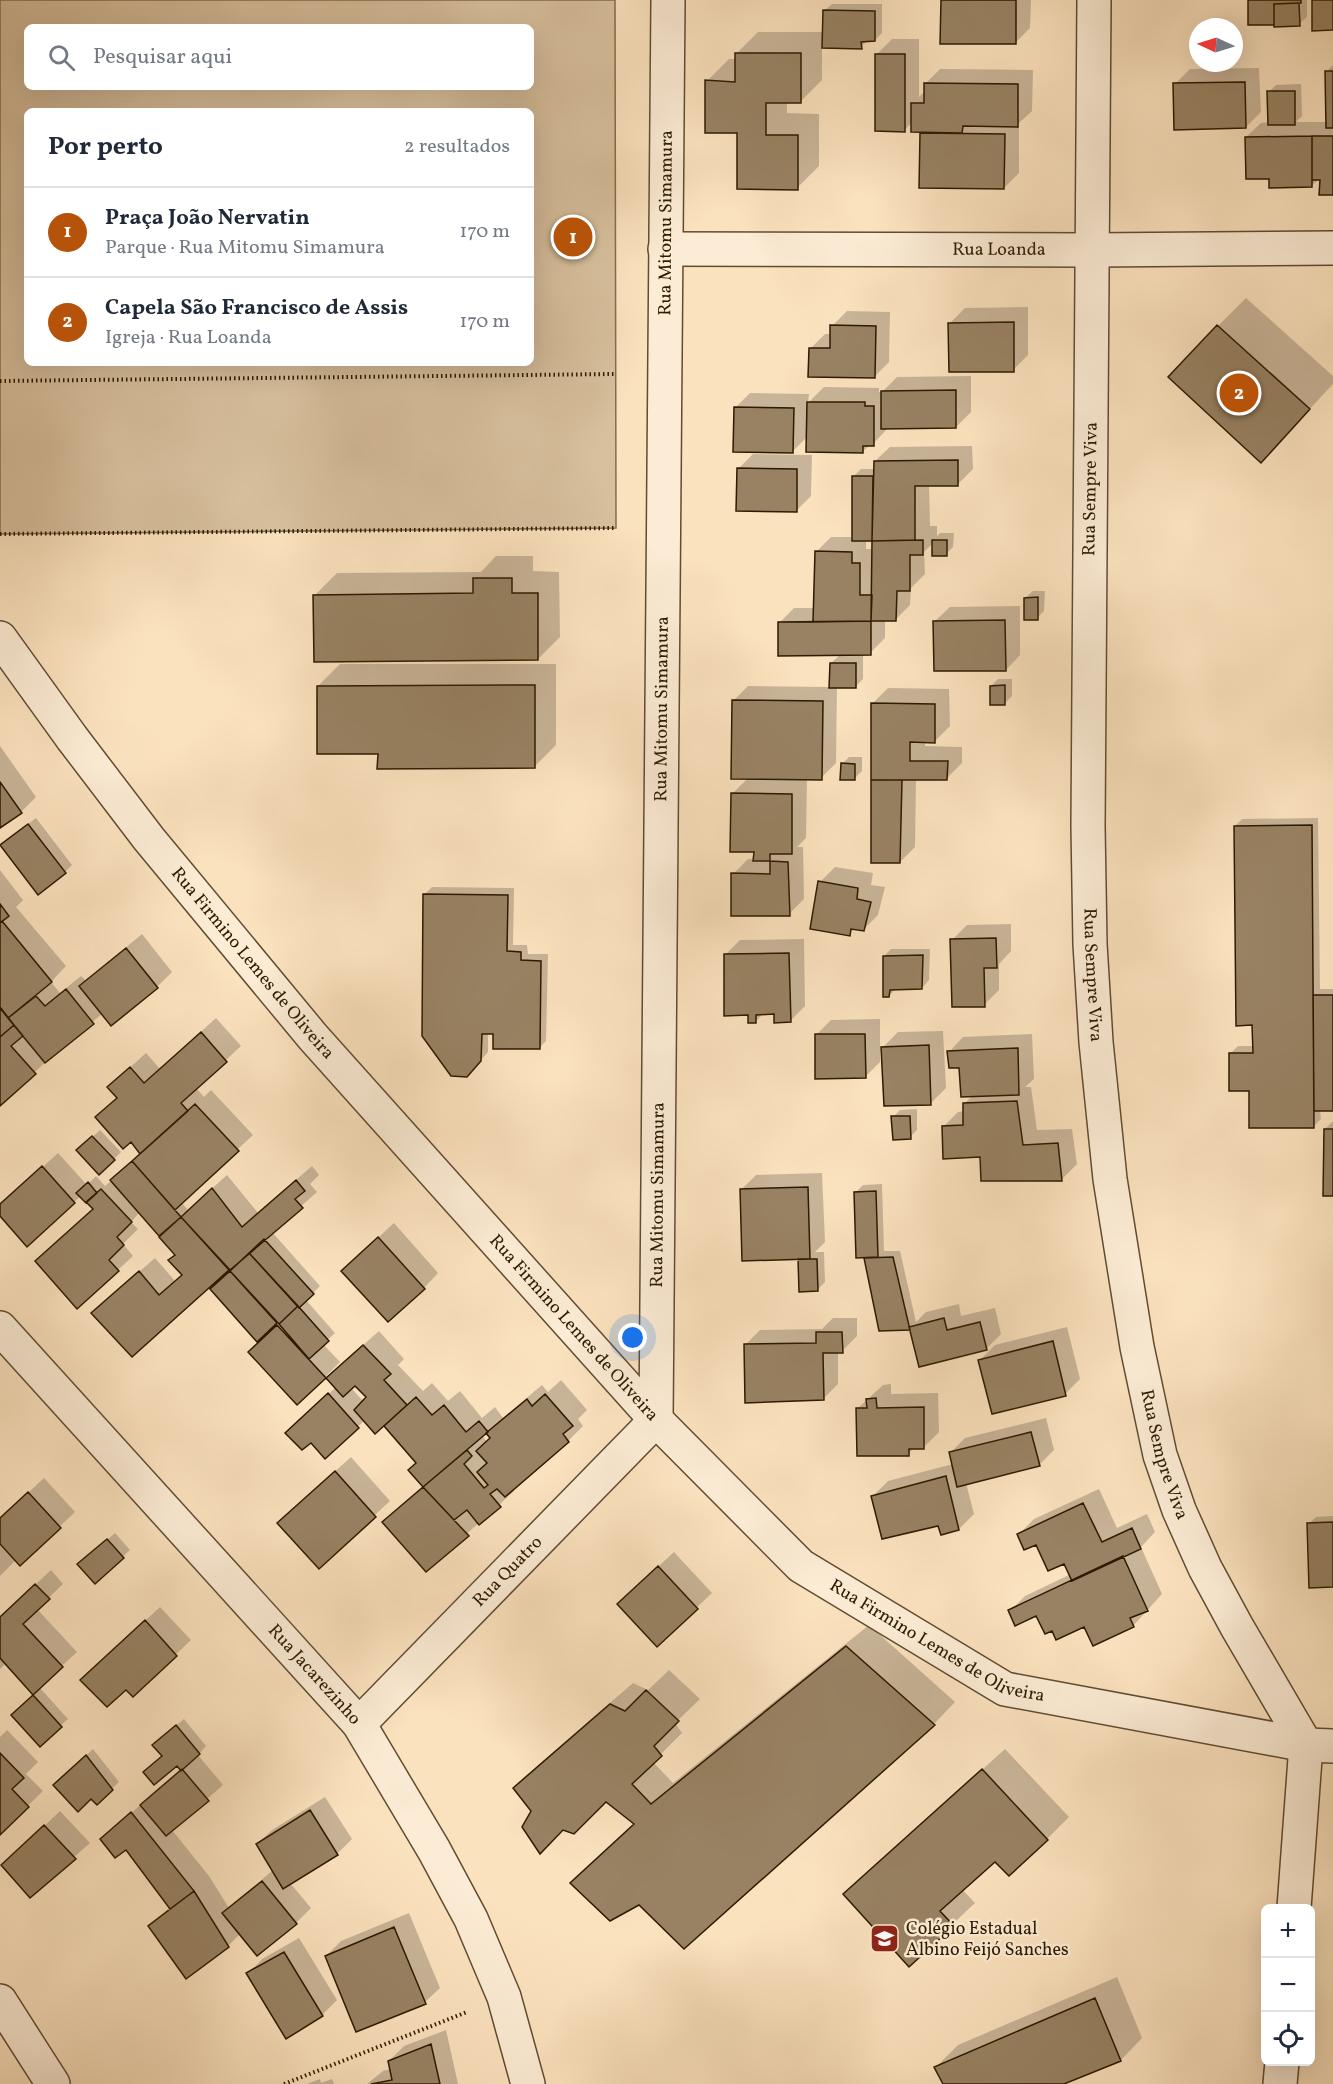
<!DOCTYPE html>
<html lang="pt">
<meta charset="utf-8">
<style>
:root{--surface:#fff;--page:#f6f6f7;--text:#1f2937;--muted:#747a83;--line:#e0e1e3;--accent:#b45309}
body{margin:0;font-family:Vollkorn,serif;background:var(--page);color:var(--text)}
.controls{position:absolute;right:18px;bottom:18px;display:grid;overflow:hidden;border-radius:9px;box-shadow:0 6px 24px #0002}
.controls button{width:54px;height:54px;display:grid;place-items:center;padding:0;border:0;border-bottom:2px solid var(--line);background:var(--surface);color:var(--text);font:30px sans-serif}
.compass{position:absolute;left:1189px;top:18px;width:54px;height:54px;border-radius:50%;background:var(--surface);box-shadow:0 6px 24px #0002;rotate:274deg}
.you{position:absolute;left:633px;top:1338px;width:21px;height:21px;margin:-15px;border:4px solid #fff;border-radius:50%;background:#1a73e8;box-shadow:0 0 0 9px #1a73e833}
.badge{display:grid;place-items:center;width:39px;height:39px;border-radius:50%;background:var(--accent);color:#fff;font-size:20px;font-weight:700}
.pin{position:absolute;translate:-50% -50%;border:3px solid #fff;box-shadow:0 2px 6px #0006}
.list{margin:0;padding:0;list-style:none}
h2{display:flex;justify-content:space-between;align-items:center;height:78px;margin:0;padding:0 24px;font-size:26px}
h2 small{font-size:20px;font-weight:400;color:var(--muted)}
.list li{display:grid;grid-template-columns:39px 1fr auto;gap:18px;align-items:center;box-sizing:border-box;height:90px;padding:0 24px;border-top:2px solid var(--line)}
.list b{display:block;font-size:22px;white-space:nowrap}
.list p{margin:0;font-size:20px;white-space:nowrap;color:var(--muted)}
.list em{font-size:20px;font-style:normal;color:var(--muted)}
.icon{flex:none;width:33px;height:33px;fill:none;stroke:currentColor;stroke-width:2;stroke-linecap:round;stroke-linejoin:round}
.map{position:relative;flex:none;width:1333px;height:2084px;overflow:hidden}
.search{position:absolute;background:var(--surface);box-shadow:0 6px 24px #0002;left:24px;top:24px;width:510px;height:66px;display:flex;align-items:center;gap:15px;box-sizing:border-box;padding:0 21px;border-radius:9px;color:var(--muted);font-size:22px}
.panel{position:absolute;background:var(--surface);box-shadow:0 6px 24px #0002;left:24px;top:108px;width:510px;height:258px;border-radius:9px}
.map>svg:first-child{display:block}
.green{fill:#d8c09e;stroke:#826d4f;stroke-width:1.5;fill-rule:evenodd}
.shadow{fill:#0003;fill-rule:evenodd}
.building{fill:#988263;stroke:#2d1a00;stroke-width:1.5}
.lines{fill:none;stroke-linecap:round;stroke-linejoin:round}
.minor-casing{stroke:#604c30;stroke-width:36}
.path{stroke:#2d1a00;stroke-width:4;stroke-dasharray:1.5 3;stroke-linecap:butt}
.minor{stroke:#fcecd5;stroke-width:33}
.labels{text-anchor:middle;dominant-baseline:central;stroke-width:5;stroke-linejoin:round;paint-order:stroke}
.street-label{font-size:18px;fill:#2d1a00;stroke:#fcecd5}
.poi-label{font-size:18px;fill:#2d1a00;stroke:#fcecd5;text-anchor:start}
</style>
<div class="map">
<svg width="1333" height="2084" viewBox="0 0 1333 2084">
<rect width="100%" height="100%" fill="#fbe2be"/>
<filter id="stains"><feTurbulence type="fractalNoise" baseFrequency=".00333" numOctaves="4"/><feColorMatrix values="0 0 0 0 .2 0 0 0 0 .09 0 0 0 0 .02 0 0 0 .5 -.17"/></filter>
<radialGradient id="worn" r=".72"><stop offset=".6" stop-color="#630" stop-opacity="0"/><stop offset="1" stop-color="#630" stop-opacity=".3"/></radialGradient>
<!-- green -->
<path class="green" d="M0,0H615L616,528L0,534ZM27,27H531V87H27ZM27,111H531V363H27Z"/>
<!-- shadow -->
<path class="shadow" d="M942,0H1031L1030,28L1015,43Z
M1249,0H1307V17L1299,24Z
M832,4H882V33L875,40H868L861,47H822V80L800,102L787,101V113L819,114V166L797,188L739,131L707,81L729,59H736V54L758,32H824V11Z
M892,39H919V97L925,91V84L940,69L1033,70L1032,111L1019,123V173L1004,188L921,186L922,131L912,122L904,131L877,54Z
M1333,65V194L1321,178L1311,186L1270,177L1246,137L1261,123L1269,122V92L1276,85L1301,84L1302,116L1296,122H1328L1327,71Z
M1259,68L1261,112L1246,127L1175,84L1190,69Z
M1246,298L1333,376V384L1261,461L1218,326Z
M1028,307V355L1013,370L950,323L965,308Z
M847,311L890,312L889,362L874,377L810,349L825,334H832V326Z
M971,376V412L956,427L888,428L873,444L870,445L862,452L808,436L793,451L735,408L750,393L809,394L808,403L824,387L879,388V392H882L897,377Z
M972,446L973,469L958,484L929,485L930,526H937V536L940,533H954L953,547L946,554L933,543L924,552L925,574L911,588L910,605L895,620H885V638L870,653H863V679L856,686L837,687L836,763L821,778H807L806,838L797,847H803L804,899L789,914L733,874L748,859H755V851L733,793L748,778L733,701L748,686L831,687V663L841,654L779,623L794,608H815L816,552L831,537H853L854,476L861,469H875V461L890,447ZM866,539H874V549H866Z
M753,454L812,455L811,496L796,511L738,469Z
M496,556H533V571L559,572L560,637L538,659L315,595L337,573L481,572Z
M1033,591H1045L1044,611L1037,618L1025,598Z
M1020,606V655L1006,670L935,621L950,607Z
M340,664H556V745L534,767L379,753L318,686Z
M998,679H1012V696L1005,703L991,686Z
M888,688L949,689L950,726L935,741H925V746L962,747V763L947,778H916L915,847L900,862L873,703Z
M0,746L36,797L21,812L0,827Z
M849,757H862V771L854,779L842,764Z
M36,818L72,865L65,872L9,838Z
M1318,818L1320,989H1333V1110H1320L1321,1119L1313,1127L1250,1089L1230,1054L1238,1046H1254L1235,826L1242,819Z
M835,867L873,873L871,885L885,887L878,915L863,930L855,928L849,934L820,882Z
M0,870L23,900L16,907L66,966L51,982L60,993L81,976L86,981L142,934L172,972L157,987L112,1024L103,1013L50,1058L0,1104Z
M432,887L514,888L513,945H527L528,954H548L546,1041L539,1048L494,1032H488V1052L474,1068L425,894Z
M1011,924V951L999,964V990L984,1005L952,940L967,925Z
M804,939L805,1006L790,1021L776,1013H764L756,1021L750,1014L725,955L740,940Z
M891,949H930L929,980L922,988H896L889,996L884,956Z
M216,1018L241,1046L196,1088L204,1097L211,1090L253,1135L181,1202L188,1210L227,1175L258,1213L312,1166L319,1175L310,1184L317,1192L272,1232L320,1286L306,1300L335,1333L323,1344L340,1362L325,1377L265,1337L280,1323L278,1320L257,1340L219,1282L268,1239L266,1237L132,1355L108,1299L155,1258L175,1281L183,1274L168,1226L140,1212L131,1222L138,1229L123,1244L133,1256L78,1307L94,1209L81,1196L74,1202L0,1214V1206L58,1153L87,1185L96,1176L105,1186L142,1154L118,1097L124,1073L146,1053L160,1069Z
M880,1019V1062L865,1077L816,1035L831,1020Z
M943,1031L946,1088L931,1103L883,1047L898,1032Z
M1032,1034L1034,1079L1025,1087H1031L1037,1130L1072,1129L1077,1164L1062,1179L982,1156L943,1127L958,1112L964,1111V1104L973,1095L961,1066L949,1052L963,1037Z
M917,1109V1130L910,1137L893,1117L900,1110Z
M1332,1122H1333V1194L1325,1129Z
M100,1130L121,1152L114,1159L78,1150Z
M822,1173L825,1242L815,1252H824L825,1282L818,1289L799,1260L741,1190L756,1175Z
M882,1184L884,1251H900L916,1322L926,1312L959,1304L961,1316L995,1308L1001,1334L986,1349L911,1327L881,1329L865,1256L856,1192L863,1185Z
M394,1223L438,1273L424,1288L358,1256Z
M833,1318H857V1336L842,1351H838V1384L823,1399L745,1345L760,1330L822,1329Z
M1067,1327L1080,1379L1065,1394L980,1360L995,1345Z
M379,1331L404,1359L398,1365L423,1391L432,1383L448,1401L460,1391L482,1418L495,1407L503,1418L542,1385L548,1392L561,1380L587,1410L578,1419L583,1426L568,1441L513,1489L514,1491L499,1505L426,1570L384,1522L424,1486L418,1463L384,1424L365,1420L326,1457L302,1418L336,1387L343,1363ZM355,1384L368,1397L364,1402L351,1388ZM486,1431L492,1437L487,1442L482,1435Z
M891,1384V1394L938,1393L939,1432L924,1447H915L908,1454L858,1408L883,1385Z
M1046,1418L1054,1450L1039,1465L966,1483L974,1514L959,1529L939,1524L873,1496L888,1481L953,1464L950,1453L965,1438Z
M351,1457L390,1501L319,1567L294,1508Z
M44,1478L75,1512L20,1564L16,1560L0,1576V1519Z
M1099,1489L1117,1528L1147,1514L1155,1532L1141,1547L1162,1594L1133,1626L1085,1625L1053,1629L1037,1614L1010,1611L1025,1596L1071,1574L1065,1562L1037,1543L1019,1534L1034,1519Z
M1333,1516V1585L1309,1524L1316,1517Z
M115,1533L130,1550L95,1582L87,1557Z
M674,1552L712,1593L657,1645L634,1589Z
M51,1570L63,1584L37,1609L77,1652L39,1687L68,1719L60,1726L20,1708L34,1695L6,1663L0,1669V1660L2,1659L0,1656V1618Z
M160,1607L191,1640L133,1695L97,1665Z
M869,1625L955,1702L934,1724L594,1861L635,1823L606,1800L533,1811L515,1788L536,1767L633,1683L648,1690L669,1670L700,1699L675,1723L682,1733L653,1762L673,1783Z
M184,1719L206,1746L198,1755L223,1785L172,1830L209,1876L229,1908L273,1870L257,1844L272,1830L325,1797L352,1839L337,1854L290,1883L311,1908L296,1923L240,1934L228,1946L150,1926L170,1907L127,1848L102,1839L181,1769L163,1756L161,1738Z
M7,1730L38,1762L26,1774L43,1791L0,1833V1737Z
M93,1749L119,1782L97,1803L62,1778Z
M1005,1749L1069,1817L1047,1839L995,1860L962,1889L975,1903L909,1965L845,1894Z
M60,1811L90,1843L31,1895L18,1851Z
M409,1913L440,1988L425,2002L326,1956L341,1941Z
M299,1938L337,2000L322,2015L248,1974L262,1959Z
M1117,1977L1142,2038L1121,2060L1060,2084H944L936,2067L958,2045Z
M446,2030L458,2084H367L383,2071L391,2069L389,2061L404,2046Z
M320,2079L321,2083L332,2079L334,2084H307Z"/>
<!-- building -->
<path class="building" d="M941,0H1016V44H940Z
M1248,0H1301V3L1274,4V25H1248Z
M1312,0H1333V30L1312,31Z
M1299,3L1300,26L1274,27V4Z
M823,10L875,11V41L861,42L862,49L822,48Z
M735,53H801V103H766V135H798V190L737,189V133H705V80L735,82Z
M875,54H905V132L875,131Z
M1325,71H1333V128H1326Z
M1245,82L1246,128L1174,130L1173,83Z
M924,83L1018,84V127L963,126L962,133L911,132V103H924Z
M1267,91H1295V125H1268Z
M920,133L1005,134L1004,189L919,188Z
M1312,136V187L1269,188V179H1246L1245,137Z
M1312,136H1333V195H1319L1320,180H1312Z
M1014,322V372H949L948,323Z
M830,325L876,326L875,378L808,377L809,348H830Z
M1217,325L1310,409L1261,463L1168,377Z
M956,390V428L881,429V391Z
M807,402H865V406H874V446H863V453L806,452Z
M734,407L794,408L793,453L733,452Z
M958,460V486H915V540L872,541L874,461Z
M737,468L797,469V512L736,511Z
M852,476H873L872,541H852Z
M923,540V555H910V591H897L896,621H871L872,541Z
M932,540H947V556H932Z
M815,551L852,552V563H860V595H872L871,621L813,622Z
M473,578H512V593H538V660L314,662L313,595L473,593Z
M1038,597V620H1024V598Z
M1005,620L1006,671H934L933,621Z
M871,621V655L778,656V622Z
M830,663H856V688H829Z
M535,685V768L377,769L378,754H317V686Z
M1005,685V705H990V686Z
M732,700L823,701L822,780L731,779Z
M871,703L935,704V743L910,742V761H948L947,780H871Z
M841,763L855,764V780H840Z
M871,780H902L900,863H871Z
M0,782L22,813L0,828Z
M731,793L792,794V854H770V861H753L754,852H730Z
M28,824L66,873L38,895L0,845Z
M1312,825L1314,1128H1249V1091H1229V1053H1253L1252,1025L1236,1026L1234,826Z
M770,861L788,862L790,916H731V873L770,874Z
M818,881L858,888L857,899L871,902L864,931L851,929L850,936L810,929Z
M423,894L508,895L507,951L521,952V960L541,961L540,1049H493V1034H482L481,1061L467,1077L451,1076L422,1036Z
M0,904L9,916L0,923Z
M2,921L52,982L8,1018L0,1008V923Z
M996,938L997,968H984L985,1007H952L950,939Z
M126,948L158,988L111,1026L79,986Z
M789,953L791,1022L774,1023V1014L756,1015V1023H748V1015L724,1016V954Z
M923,955L922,989L890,990L889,997H883V956Z
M66,989L94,1024L45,1063L8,1018L36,996L45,1006Z
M1313,995H1333V1111H1314Z
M0,1007L14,1025L0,1037Z
M14,1025L23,1036L11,1046L36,1074L0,1106V1037Z
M201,1032L227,1062L181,1103L188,1111L140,1154L131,1142L123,1149L95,1117L117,1098L107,1087L130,1067L144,1083Z
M815,1034H865L866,1078L815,1079Z
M929,1045L931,1105L884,1106L881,1047Z
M1018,1048L1019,1095L961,1097L959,1068H949L947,1051Z
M1017,1101L1023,1145L1058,1143L1062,1181H981L980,1157L943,1159L942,1126L963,1125V1103Z
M195,1104L239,1151L175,1210L132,1161Z
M891,1116H910L911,1139L893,1140Z
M1324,1129H1333V1196H1323Z
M92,1136L115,1160L99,1175L76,1150Z
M132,1161L181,1217L159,1236L110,1180Z
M42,1166L75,1203L27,1247L0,1216V1204Z
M296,1180L305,1191L295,1199L303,1208L230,1270L181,1217L212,1188L242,1227Z
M88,1182L97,1193L86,1203L76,1193Z
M808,1187L810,1259L742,1261L740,1189Z
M101,1189L132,1222L117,1237L124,1245L109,1260L119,1271L77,1309L35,1261L93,1209L86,1202Z
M876,1191L878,1257L856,1258L854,1192Z
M181,1217L229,1270L132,1357L91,1313L139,1271L159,1295L182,1275L168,1260L175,1255L159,1237Z
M378,1237L425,1289L388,1322L341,1271Z
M264,1239L314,1294L299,1308L249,1253Z
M249,1253L298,1306L279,1324L230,1271Z
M893,1257L910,1330L879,1331L864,1258Z
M798,1259H817L818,1291L799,1292Z
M230,1271L277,1323L257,1342L210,1289Z
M298,1306L329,1341L309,1359L279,1324Z
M944,1318L947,1330L980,1322L987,1350L919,1367L909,1327Z
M277,1325L326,1378L297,1405L248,1352Z
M816,1332H842L843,1353H823L824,1400L745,1403L744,1344L816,1343Z
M1053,1341L1066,1396L992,1414L978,1360Z
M363,1345L391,1374L384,1380L407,1405L375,1434L354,1410L366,1397L355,1386L343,1397L326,1378Z
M328,1393L359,1428L325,1459L311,1443L302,1450L285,1433Z
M545,1394L573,1426L563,1434L569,1442L505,1497L497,1489L490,1494L501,1507L479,1525L467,1510L454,1520L423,1487L467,1450L472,1456L464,1464L484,1488L488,1485L477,1472L487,1463L476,1451L490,1438L486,1433L527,1399L532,1406Z
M416,1397L432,1415L444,1405L466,1432L479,1421L488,1432L423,1487L408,1470L416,1463L384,1426Z
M876,1398L877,1408L924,1407V1449H909V1456H857L856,1408H867L866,1399Z
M1031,1432L1040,1466L957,1487L949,1452Z
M335,1471L376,1517L319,1569L277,1523Z
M946,1476L959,1530L941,1535L938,1526L882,1539L871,1496Z
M423,1487L469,1536L426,1572L382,1522Z
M28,1492L61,1528L20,1566L0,1544V1518Z
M1083,1503L1102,1542L1132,1528L1141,1549L1072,1581L1064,1564L1048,1571L1036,1545L1024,1550L1017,1534Z
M1333,1522V1587L1309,1588L1307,1523Z
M107,1539L124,1558L95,1584L77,1564Z
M1123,1556L1148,1611L1130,1618L1134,1627L1093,1646L1084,1627L1056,1640L1052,1631L1045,1634L1036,1616L1015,1626L1008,1610Z
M658,1566L698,1609L657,1647L617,1604Z
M35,1584L50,1599L23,1624L63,1667L33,1695L0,1658V1617Z
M145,1620L177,1656L133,1697L126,1690L107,1707L80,1680Z
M846,1646L935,1725L684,1949L639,1905L610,1921L570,1883L634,1824L606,1802L574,1834L563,1830L540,1854L522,1827L531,1811L513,1788L610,1704L625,1711L646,1690L679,1721L654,1746L662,1756L632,1784L651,1804Z
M33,1695L62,1727L40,1747L11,1715Z
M176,1725L200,1754L181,1771L177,1766L154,1785L143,1772L162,1756L152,1745Z
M0,1753L24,1778L12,1789L29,1807L0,1835Z
M86,1755L113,1790L97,1805L91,1799L78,1812L53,1785Z
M182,1769L209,1801L166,1836L140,1805Z
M982,1769L1048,1840L1009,1876L995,1862L940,1911L954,1926L909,1967L843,1894Z
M310,1810L338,1855L283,1889L256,1844Z
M131,1812L194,1891L170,1909L126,1850L115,1858L100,1839Z
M44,1825L76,1859L30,1898L1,1865Z
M262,1881L297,1924L257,1956L222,1913Z
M194,1891L229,1947L186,1979L148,1926Z
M394,1927L426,2004L356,2032L325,1956Z
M284,1952L323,2016L286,2039L246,1973Z
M1095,1998L1121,2061L1064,2084H943L934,2067Z
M431,2044L440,2084H371L392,2080L388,2061Z"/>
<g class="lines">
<defs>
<g id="minor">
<path id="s1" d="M1094,0L1088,826L1090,944L1096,1042L1110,1179L1137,1347L1160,1455L1179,1510L1205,1568L1237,1627L1306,1745L1294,1908"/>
<path id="s2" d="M665,249L1093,250L1333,248"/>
<path id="s3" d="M0,638L72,738L149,839L313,1037L656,1420L801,1566L1005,1689L1306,1745L1333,1746"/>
<path id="s4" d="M0,1328L359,1724L434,1850L471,1919L504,1997L528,2084"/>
<path id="s5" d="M359,1724L656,1420L668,0"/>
<path d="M0,2001L53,2084"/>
<path d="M1280,2084L1282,2062"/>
</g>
</defs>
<!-- minor casing -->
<use href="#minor" class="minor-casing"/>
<!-- path -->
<path class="path" d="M0,381L614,374
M0,534L616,528
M284,2084L467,2012"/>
<!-- minor -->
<use href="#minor" class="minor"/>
</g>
<!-- icons -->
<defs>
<symbol id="school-square" viewBox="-11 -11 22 22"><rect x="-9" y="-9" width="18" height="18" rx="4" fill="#8f2418" stroke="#fcecd5"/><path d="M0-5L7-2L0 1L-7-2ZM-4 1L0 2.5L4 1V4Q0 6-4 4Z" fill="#fff"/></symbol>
</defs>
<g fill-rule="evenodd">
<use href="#school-square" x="868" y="1922" width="33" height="33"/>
</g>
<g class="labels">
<!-- street labels -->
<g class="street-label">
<text stroke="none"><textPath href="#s5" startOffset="1622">Rua Mitomu Simamura</textPath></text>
<text stroke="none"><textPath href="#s2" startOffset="334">Rua Loanda</textPath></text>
<text transform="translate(1091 489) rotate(-89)">Rua Sempre Viva</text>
<text stroke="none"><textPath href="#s5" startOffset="1136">Rua Mitomu Simamura</textPath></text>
<text stroke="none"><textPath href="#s3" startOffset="412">Rua Firmino Lemes de Oliveira</textPath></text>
<text stroke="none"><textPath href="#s1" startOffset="975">Rua Sempre Viva</textPath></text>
<text stroke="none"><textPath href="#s5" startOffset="650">Rua Mitomu Simamura</textPath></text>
<text stroke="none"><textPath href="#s3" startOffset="898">Rua Firmino Lemes de Oliveira</textPath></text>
<text stroke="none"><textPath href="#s1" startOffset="1461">Rua Sempre Viva</textPath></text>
<text stroke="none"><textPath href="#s5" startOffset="213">Rua Quatro</textPath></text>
<text stroke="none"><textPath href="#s3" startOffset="1384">Rua Firmino Lemes de Oliveira</textPath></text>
<text stroke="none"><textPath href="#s4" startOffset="468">Rua Jacarezinho</textPath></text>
</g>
<!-- poi labels -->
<g class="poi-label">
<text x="906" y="1929">Colégio Estadual<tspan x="906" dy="21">Albino Feijó Sanches</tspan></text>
</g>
</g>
<rect width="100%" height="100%" filter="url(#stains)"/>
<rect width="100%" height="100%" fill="url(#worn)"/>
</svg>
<div class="controls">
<button>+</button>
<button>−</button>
<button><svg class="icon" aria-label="locate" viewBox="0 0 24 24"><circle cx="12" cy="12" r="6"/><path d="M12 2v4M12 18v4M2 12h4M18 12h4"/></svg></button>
</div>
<svg class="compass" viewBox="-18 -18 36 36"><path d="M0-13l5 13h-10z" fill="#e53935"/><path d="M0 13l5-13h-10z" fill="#747a83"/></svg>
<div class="you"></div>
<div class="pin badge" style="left:573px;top:237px">1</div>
<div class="pin badge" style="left:1239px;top:393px">2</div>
<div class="search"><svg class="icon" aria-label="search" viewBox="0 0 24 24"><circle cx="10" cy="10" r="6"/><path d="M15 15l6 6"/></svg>Pesquisar aqui</div>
<section class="panel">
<h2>Por perto<small>2 resultados</small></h2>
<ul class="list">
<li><span class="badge">1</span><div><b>Praça João Nervatin</b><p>Parque · Rua Mitomu Simamura</p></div><em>170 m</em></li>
<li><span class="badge">2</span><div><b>Capela São Francisco de Assis</b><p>Igreja · Rua Loanda</p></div><em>170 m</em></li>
</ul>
</section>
</div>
